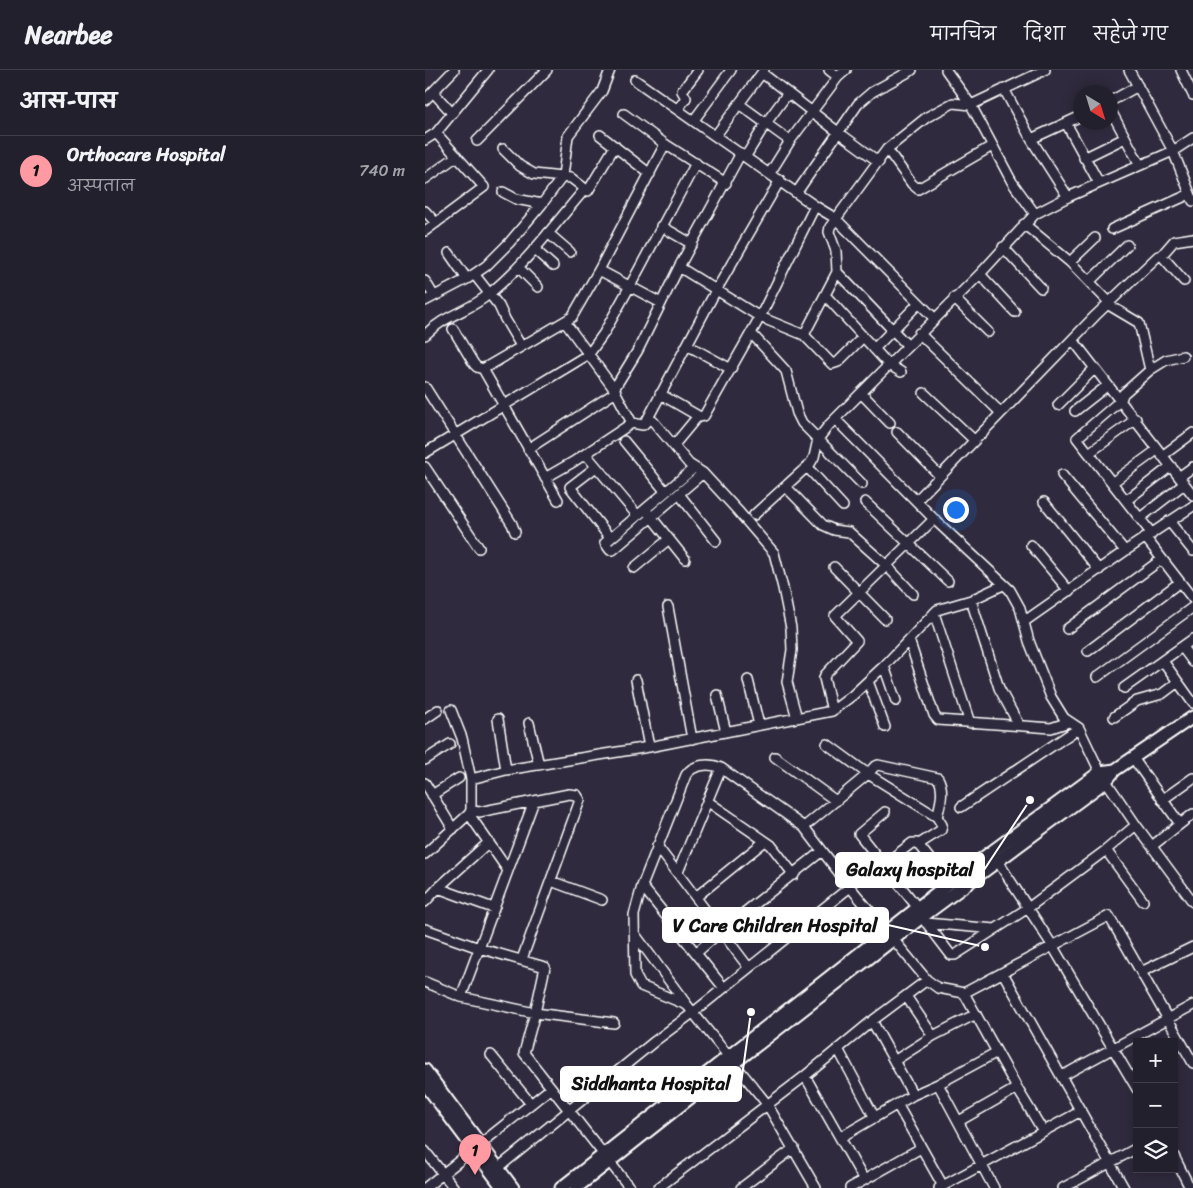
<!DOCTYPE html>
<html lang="hi">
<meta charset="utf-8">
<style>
:root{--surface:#23202e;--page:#2f2d3a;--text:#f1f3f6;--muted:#a3a3aa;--line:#403e4a;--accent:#ff9aa2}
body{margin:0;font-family:Sriracha,"Playpen Sans Deva",sans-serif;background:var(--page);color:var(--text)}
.controls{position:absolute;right:15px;bottom:15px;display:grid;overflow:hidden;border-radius:0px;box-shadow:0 2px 12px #0003}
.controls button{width:45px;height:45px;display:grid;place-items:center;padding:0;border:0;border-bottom:1px solid var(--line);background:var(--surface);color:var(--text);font:25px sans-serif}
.compass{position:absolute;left:648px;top:15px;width:45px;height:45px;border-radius:50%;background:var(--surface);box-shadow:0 2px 12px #0003;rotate:142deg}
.you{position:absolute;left:530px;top:439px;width:18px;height:18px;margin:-12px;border:4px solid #fff;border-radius:50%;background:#1a73e8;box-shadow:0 0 0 8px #1a73e833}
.badge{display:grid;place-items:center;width:32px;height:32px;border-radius:50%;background:var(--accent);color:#111;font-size:16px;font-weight:700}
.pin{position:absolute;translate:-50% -41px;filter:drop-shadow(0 1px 2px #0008)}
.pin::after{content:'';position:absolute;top:26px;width:18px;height:15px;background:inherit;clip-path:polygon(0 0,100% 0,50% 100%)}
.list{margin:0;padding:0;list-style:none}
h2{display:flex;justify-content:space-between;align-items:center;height:65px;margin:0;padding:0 20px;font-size:21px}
h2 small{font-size:16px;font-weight:400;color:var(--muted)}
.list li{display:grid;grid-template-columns:32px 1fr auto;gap:15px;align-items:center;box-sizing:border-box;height:70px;padding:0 20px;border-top:1px solid var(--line)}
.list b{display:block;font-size:19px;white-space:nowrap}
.list p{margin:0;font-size:16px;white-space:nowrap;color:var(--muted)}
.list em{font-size:16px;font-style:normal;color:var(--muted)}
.icon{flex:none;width:28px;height:28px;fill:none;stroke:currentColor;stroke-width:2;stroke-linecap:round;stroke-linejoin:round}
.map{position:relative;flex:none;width:768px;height:1118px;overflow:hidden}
header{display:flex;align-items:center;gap:30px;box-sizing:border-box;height:70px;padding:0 25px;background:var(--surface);border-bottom:1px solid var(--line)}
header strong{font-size:24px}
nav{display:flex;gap:28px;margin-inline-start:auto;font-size:18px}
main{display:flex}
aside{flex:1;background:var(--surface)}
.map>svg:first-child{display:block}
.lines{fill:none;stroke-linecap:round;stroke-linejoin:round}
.minor-casing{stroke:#fff;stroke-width:12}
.tertiary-casing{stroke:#fff;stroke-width:15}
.minor{stroke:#2f2a3d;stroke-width:9}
.tertiary{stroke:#2f2a3d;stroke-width:11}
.leader{fill:none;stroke:#fff;stroke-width:2}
.callout-dot{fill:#fff;stroke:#2f2a3d;stroke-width:2}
.callout{fill:#fff;stroke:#fff;stroke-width:2}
.callout-label{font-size:19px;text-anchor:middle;font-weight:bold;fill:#111}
</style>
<header>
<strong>Nearbee</strong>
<nav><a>मानचित्र</a><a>दिशा</a><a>सहेजे गए</a></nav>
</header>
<main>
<aside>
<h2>आस-पास<small></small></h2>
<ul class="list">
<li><span class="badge">1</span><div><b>Orthocare Hospital</b><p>अस्पताल</p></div><em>740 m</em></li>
</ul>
</aside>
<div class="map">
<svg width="768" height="1118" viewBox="0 0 768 1118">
<rect width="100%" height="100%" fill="#2f2a3d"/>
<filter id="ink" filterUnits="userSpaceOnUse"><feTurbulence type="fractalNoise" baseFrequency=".02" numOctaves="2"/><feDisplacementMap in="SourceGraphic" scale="10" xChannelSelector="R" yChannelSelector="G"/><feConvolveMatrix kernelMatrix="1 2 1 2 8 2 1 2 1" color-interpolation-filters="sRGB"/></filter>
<g filter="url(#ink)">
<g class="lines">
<defs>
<path id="minor" d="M404,0L413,7
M521,0L546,35L587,112L610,144
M704,0L748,81L768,131
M756,0L768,25
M337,3L413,62L454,92
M210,10L390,136L410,148L509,248
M579,19L606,69L643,127
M8,22L27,43
M0,30L29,0
M686,31L713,16
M314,34L365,71
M253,39L261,28L257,21L273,0
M686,41L715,95
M199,44L240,74L301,113
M269,50L306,0
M641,53L674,113
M175,65L225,104
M291,65L339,0
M606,69L656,46
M0,70L11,63L63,0
M52,71L122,0
M78,79L95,96L109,104L146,108L163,121L190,76
M462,79L487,114L493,119L567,76
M321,86L341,53L363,23
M659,88L700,68
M345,103L365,71L413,7L421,0
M0,109L32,86
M78,122L91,129L117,134
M372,122L433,34L447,22L487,0
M0,141L11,153
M599,154L645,192L684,232
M236,156L267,174
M687,159L765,124
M0,161L59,117L11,63
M123,163L145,182
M578,177L616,218
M109,179L128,196
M24,183L42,209
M736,186L749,171L768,168
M645,192L670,168
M93,197L113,217
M254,197L335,247L379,265L407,294L413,292L438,267
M174,200L236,233
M49,204L74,236L80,249L96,276
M555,204L590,242
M0,211L9,226
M665,211L702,175
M400,225L463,294L476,302
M529,228L563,262
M0,231L42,209L61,196L84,173L117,134L138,106L143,66L177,21L185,0
M682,234L714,253L725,300
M140,252L189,319L207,353L218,355L221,352L289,224L355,110
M28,259L49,294L52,297L58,299
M326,263L361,301L372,343L377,353L437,414
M494,263L575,342
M0,265C21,244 43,242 64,224C101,194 129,155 160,119
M379,265L412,202
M648,270L768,425
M262,275L306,299
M482,275L412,202L411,181L404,162L405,157L462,79L502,47L528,33L546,35L620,0
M449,279L494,233
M0,317L87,454L90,462
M189,319L213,280L254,197L316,83
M436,323L465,353
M499,323L549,370
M235,324L275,347L279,346L335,247L390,136
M633,335L670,298
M650,341L683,315
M410,349L509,449L585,520L595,538L604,571L626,627L639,648L654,658L675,702L711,755L768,832
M228,351L264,394L278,403L313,441L349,483L358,518L366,558L367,580L362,612L372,648
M472,362L515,406
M199,371L240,421
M249,375L273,346
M103,379L191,322
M0,383L164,284L179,263L205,216L271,93
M664,383L711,349
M737,386L768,363
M164,388L212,445
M0,397L54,478
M171,397L145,417L185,468
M382,397L418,436
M269,398L180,473L185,480H188L278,403
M637,405L700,481
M754,407L768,397
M120,408L148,392L207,353
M688,412L732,380
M361,417L398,455L409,460L424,462L462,496L488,524
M254,424L291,471
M133,430L58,299L147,247L174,200L240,74
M702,430L746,396
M491,431L670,246L733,186H737L759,211
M440,432L523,511
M619,432L674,500
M224,444L260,489
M329,445L385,394L389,387L393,369L404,355L555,204L610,144L643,127L748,81L768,68
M715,448L759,414
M744,451L768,481
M727,464L652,368L696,330L698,324L725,300L741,290L758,286
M720,467L768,529
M606,475L644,521
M409,497L460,549
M209,498L244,469
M546,530L574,618L594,655
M243,537L267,669
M509,543L545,653
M600,551L700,481L768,436
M642,559L737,489
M484,570L509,645L513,650L626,658L644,652
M757,577L768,592
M663,581L755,512
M738,591L768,633
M459,596L471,631
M672,607L768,537
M211,610L224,677
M323,610L334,655
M443,611L460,657
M699,618L768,569
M292,625L301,662
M26,640L37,668L46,709
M407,641L399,608L400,605L432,571L410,546L509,449
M689,647L712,631L737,624L753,612
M0,649L13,640
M73,649L81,700
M104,653L114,695
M402,674L443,704L512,747L517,755L516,760L494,774
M350,687L411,731
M708,688L755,754
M0,690L25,674
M296,698L379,757L425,817L502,910L513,918L539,923L592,1018L618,1061
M0,713L28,759
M7,725L34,708
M737,730L768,708
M282,731L346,775L369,805
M536,737L654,658
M460,742L434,764L493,838
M44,744L82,799
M379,757L443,704L449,697L453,695L513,708C520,720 515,735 512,747
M232,776L324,898
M727,776L768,744
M681,780L711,755
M0,784L44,744L46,740
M570,787L627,875L712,1019
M458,795L487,773H492L524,813
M253,802L296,698C285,693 268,694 261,705L217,816L209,845L210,905L216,916L262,935
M126,811L177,830
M217,816L299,918
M13,818L68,838
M271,827L340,771
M0,832L13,818L64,772
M497,847L526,885H530L603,838L681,780L718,831
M501,853L570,859
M0,859L54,878L120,897L110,943L99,983L205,1118
M209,863L262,935L342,1034L391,1118
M271,883L296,861L397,781
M97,889L155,730L152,725L144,724L54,742L46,740V709L81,700L224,677L407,641L428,625L459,596L512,540L546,530L578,515
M716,902L768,877
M578,903L699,1118
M0,912L36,927L110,943L189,953
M539,923L684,846L768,993
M481,926L508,966
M36,927L109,731
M447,951L488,1025
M413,979L450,1048
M66,985L106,1034
M469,991L508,966L551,944
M380,1006L439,1110
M637,1006L768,935
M513,1014L569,1118
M472,1034L518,1116
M534,1051L592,1018
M416,1067L488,1025L513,1014L572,982
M0,1081L29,1118
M749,1086L765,1118
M73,1098L230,971L269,942L425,817
M0,1118L126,1018
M233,1118L380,1006L447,951L502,910
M316,1118L369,1078
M425,1118L496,1078
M514,1118L656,1041
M638,1118L712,1078"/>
<path id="tertiary" d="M0,1000L88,1118
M0,1014L78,1118
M136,1118L524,813L675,702L690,700
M151,1118L309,993L497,847L681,711L690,700L768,647"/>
</defs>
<!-- minor casing -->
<use href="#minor" class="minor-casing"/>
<!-- tertiary casing -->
<use href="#tertiary" class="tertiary-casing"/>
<!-- minor -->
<use href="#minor" class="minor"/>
<!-- tertiary -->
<use href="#tertiary" class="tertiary"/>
</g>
</g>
<!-- callouts -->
<path class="leader" d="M605 730L559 800M560 877L463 855M326 942L316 1014"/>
<g class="callout-dot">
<circle cx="605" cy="730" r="5"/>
<circle cx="560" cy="877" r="5"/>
<circle cx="326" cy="942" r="5"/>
</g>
<g class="callout">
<rect x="411" y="783" width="148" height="34" rx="5"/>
<rect x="238" y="838" width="225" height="34" rx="5"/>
<rect x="136" y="997" width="180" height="34" rx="5"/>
</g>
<g class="callout-label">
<text x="485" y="806">Galaxy hospital</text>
<text x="350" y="862">V Care Children Hospital</text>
<text x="226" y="1020">Siddhanta Hospital</text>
</g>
</svg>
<div class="controls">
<button>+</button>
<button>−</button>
<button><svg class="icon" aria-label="layers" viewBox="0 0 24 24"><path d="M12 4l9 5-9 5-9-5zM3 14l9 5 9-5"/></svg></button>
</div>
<svg class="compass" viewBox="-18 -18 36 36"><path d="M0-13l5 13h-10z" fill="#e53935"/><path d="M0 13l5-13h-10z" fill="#a3a3aa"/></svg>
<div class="you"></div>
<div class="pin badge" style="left:50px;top:1105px">1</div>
</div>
</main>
